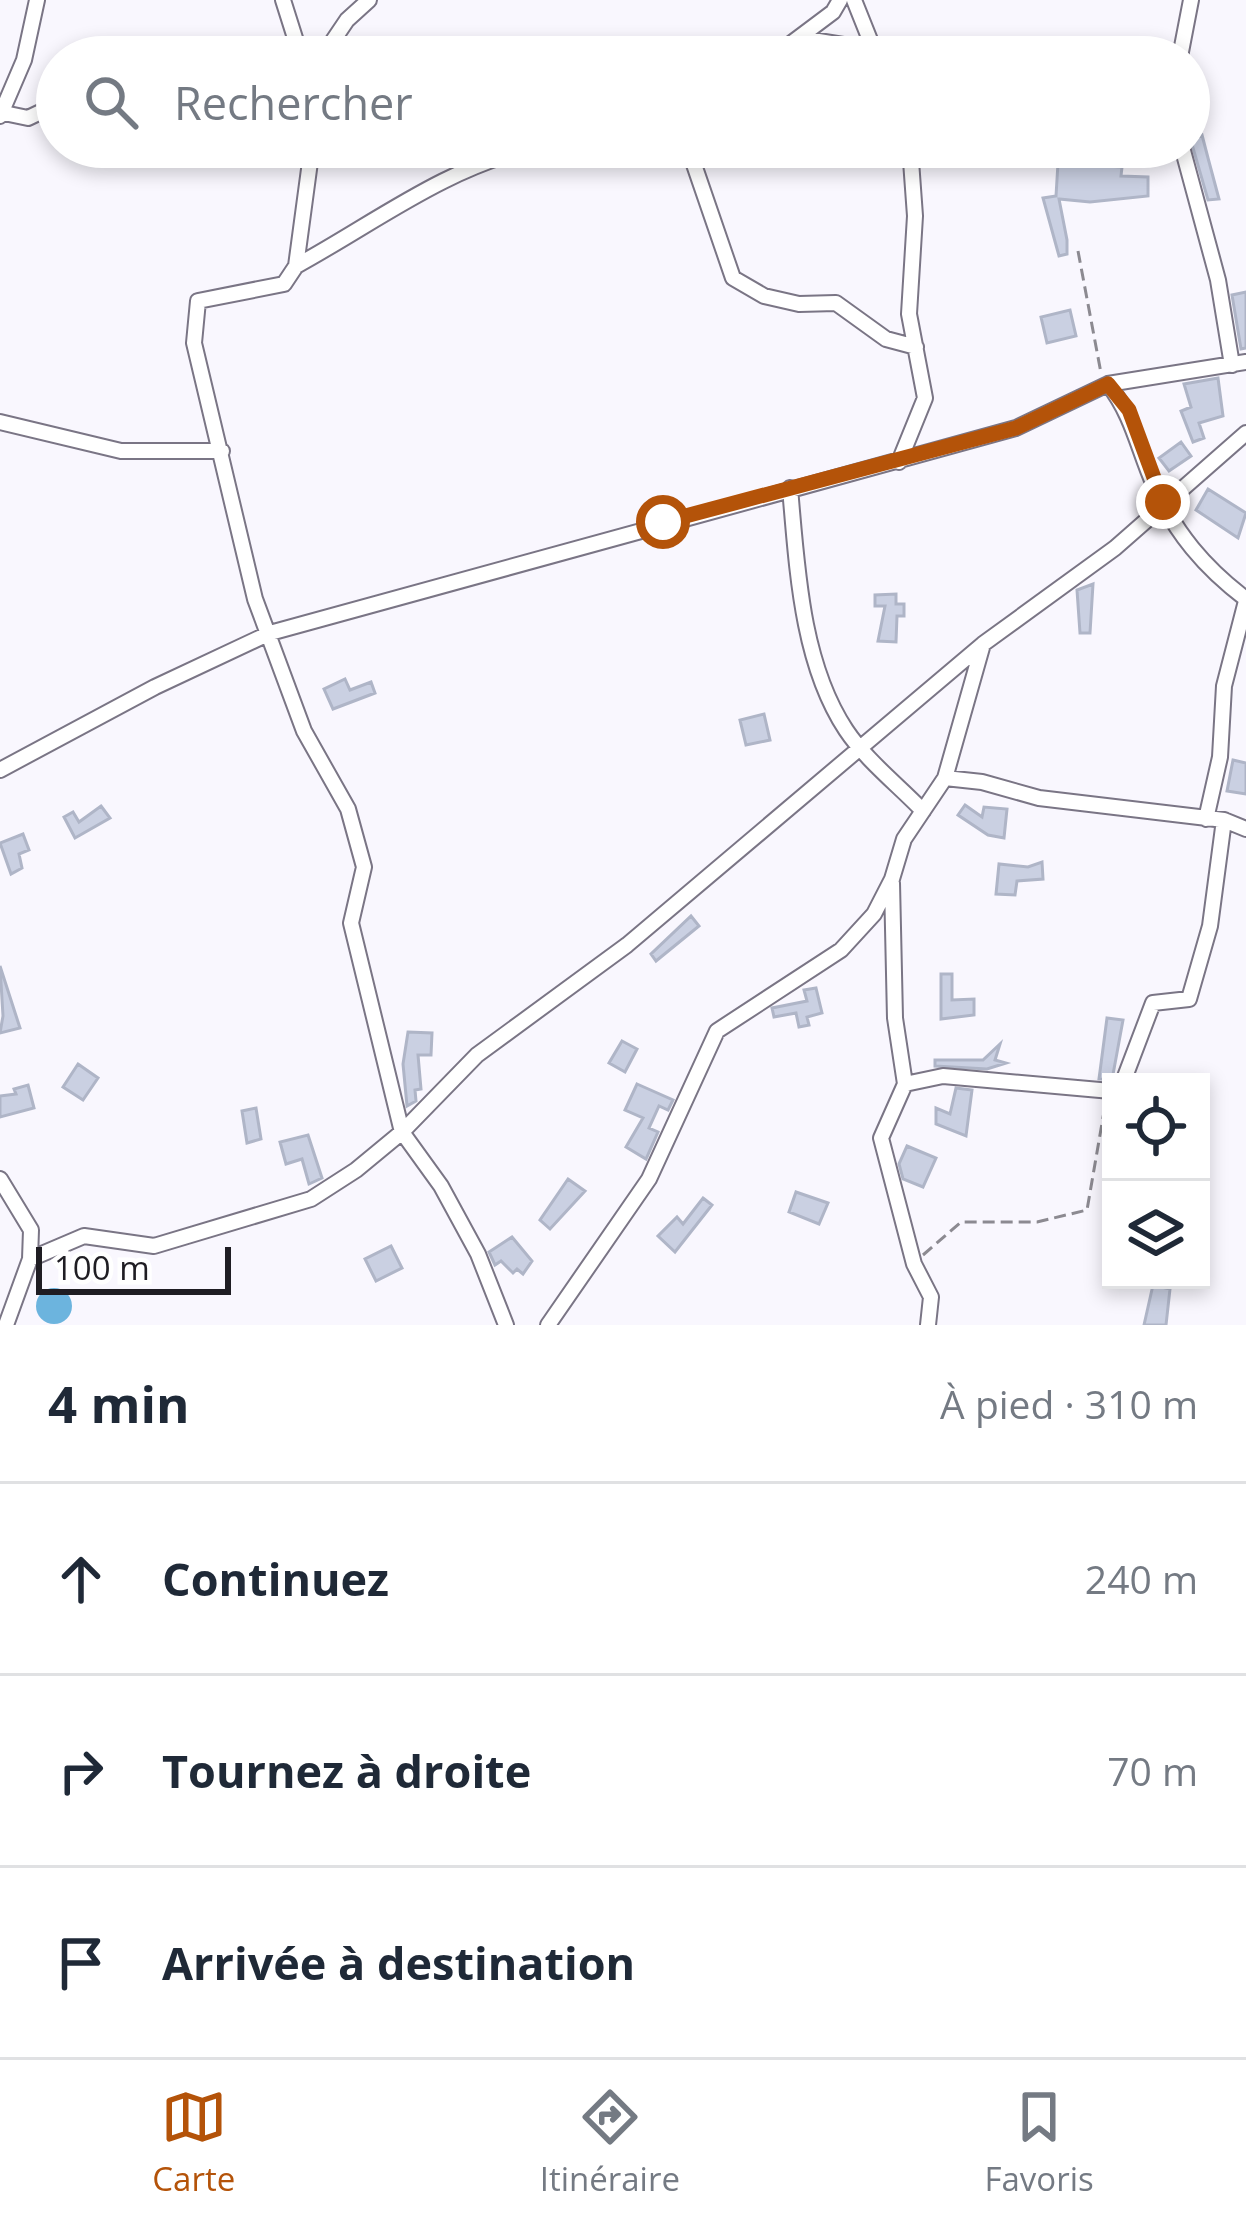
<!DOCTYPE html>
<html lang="fr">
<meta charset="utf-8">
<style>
:root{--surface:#fff;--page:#f2f2f3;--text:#1f2937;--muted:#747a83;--line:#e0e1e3;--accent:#b45309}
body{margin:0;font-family:"Open Sans",sans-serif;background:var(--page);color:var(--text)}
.controls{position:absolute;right:36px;bottom:36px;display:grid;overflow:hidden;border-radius:0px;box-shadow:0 6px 18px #0003}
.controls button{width:108px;height:108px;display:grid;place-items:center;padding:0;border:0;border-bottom:3px solid var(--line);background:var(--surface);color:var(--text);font:60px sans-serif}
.scale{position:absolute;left:36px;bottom:30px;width:195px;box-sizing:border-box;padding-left:12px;border:6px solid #1f1d23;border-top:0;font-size:33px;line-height:42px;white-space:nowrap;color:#1f1d23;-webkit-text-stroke:9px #fff;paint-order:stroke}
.stop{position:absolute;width:36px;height:36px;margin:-27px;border:9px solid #b45309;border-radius:50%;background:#fff}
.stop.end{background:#b45309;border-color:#fff;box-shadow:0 3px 12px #0008}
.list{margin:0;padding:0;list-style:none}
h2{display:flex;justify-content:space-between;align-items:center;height:156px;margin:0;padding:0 48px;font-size:51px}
h2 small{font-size:39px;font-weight:400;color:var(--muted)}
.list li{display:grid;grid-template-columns:78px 1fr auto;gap:36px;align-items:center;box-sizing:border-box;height:192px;padding:0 48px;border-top:3px solid var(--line)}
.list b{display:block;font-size:45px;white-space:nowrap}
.list em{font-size:39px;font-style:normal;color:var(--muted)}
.icon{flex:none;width:66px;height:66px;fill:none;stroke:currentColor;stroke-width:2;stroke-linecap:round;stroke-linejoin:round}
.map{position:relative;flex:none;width:1246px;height:1325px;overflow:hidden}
.search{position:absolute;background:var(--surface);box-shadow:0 6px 18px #0003;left:36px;right:36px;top:36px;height:132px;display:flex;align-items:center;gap:30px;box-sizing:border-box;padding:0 42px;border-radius:66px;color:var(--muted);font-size:45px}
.sheet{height:732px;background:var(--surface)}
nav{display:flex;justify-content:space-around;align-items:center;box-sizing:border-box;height:168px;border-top:3px solid var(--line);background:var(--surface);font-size:33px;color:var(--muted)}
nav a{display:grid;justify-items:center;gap:6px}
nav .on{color:var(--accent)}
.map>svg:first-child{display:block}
.water{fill:#6cb4de}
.building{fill:#cad0e2;stroke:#afb5c7;stroke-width:3}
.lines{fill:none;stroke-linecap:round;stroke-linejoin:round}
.lane-casing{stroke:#7a7585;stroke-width:10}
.street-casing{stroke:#7a7585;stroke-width:18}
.path{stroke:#8c8a91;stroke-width:3;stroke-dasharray:12 6;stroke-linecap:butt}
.lane{stroke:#fff;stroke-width:6}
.street{stroke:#fff;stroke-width:14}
.route{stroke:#b45309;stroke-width:15}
</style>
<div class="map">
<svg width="1246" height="1325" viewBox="0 0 1246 1325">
<rect width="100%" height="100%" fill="#f9f7fe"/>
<!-- water -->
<path class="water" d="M36 1306a18 18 0 1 1 36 0a18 18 0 1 1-36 0Z"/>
<!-- building -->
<path class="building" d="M1202,135L1208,158L1219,199L1208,200L1191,141Z
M1058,163L1122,167L1121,176L1148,177V196L1090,202L1059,199L1067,240V254L1059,256L1043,198L1056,196Z
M1246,292V348L1241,349L1232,295Z
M1070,310L1076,336L1047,343L1041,317Z
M1218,378L1223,416L1199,423L1204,438L1193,442L1181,411L1191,407L1184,384Z
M1181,442L1191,456L1169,471L1159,458Z
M1208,489L1246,513L1238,538L1196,510Z
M1093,584L1090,633H1080L1077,590Z
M896,594V604H904V616H897L896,642L878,641L885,606H875V595Z
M345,679L350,690L371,682L375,693L333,709L324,689Z
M764,714L770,740L746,745L740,720Z
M1233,760L1246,763V794L1227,791Z
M965,805L982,817L984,807L1007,809L1004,838L988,835L958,815Z
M101,806L110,818L75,838L64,817L73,812L79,822Z
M23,834L29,850L19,854L22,868L11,874L0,843Z
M1042,862L1043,879L1017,881L1015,895L996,894L999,864L1028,867Z
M691,916L699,926L656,961L651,954Z
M0,966L20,1028L0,1033L3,1016Z
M941,974H952V1000L974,999V1015L941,1019Z
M816,988L822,1013L807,1017L809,1025L799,1027L796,1013L774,1017L772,1008L807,1001L804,990Z
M1107,1018L1123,1020L1112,1080L1099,1079Z
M408,1032L432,1033L431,1055H418L421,1089L415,1090L416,1101L407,1106L403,1064Z
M622,1041L637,1049L625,1072L609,1063Z
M1000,1044L995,1060L1006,1063L987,1069L935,1066V1060H983Z
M78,1064L98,1078L83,1100L63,1087Z
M637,1084L673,1100L668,1110L659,1106L649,1128L658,1132L646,1159L626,1147L643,1118L625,1110Z
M28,1085L34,1108L0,1117V1096L16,1094L14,1089Z
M956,1088L972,1090L966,1136L936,1124V1108L950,1114Z
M256,1108L261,1139L247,1143L242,1111Z
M308,1135L322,1178L309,1184L302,1159L286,1164L280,1142Z
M907,1146L936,1158L923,1187L903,1179L899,1164Z
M568,1179L585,1191L550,1229L540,1220Z
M796,1192L828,1203L819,1224L789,1212Z
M703,1198L712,1205L675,1252L658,1236L677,1217L683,1224Z
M512,1237L532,1261L523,1274L517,1269L513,1273L501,1261L495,1265L489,1252Z
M391,1246L402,1268L376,1281L365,1259Z
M1153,1285L1170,1289L1166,1325H1144Z"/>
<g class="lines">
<defs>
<path id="lane" d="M1069,155L1070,147"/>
<path id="street" d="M283,0L301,57
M854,0L874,50L891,57
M800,38L874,50
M322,57L347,20L369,0
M773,57L833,12L840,0
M1180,57L1191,0
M4,113L28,118L49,108L57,89
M0,116L24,60L37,0
M312,147L296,266L284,284L198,301L194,343L255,599L304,731L348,809L364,867L351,923L402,1132L441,1186L478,1254L506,1325
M541,147L560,158L614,147
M688,147L733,278L764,296L799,304L836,303L886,339L916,347
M1182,147L1218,280L1232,365
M296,266C378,221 443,169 535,147
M1108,384C1133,416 1138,449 1154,485C1175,533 1205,568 1246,599
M0,422L121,451H222
M899,462L925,398L909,314L915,216L910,147
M790,488C797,566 801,662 846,730C866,760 898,785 923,811
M0,770L155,687L270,633L1016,428L1108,384L1246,362
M945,778L982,782L1039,798L1224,820L1246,829
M1206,819L1220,757L1224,686L1246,601
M892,883L895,1018L905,1084L881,1138L914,1264L931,1297L928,1325
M1123,1082L1153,1003L1189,999L1210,926L1224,820
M905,1084L943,1076L1111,1091
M0,1179L31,1230L30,1259
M6,1325L30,1259L84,1236L154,1246L311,1199L356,1170L402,1132L477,1055L627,945L983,644
M548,1325L649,1179L717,1031L841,950L874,914L892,879L904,839L945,778L983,644L1115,548L1246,433"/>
</defs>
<!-- lane casing -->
<use href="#lane" class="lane-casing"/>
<!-- street casing -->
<use href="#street" class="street-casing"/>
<!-- path -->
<path class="path" d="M1078,251L1101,373
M923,1255L961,1222H1037L1087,1210L1105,1106"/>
<!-- lane -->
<use href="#lane" class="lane"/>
<!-- street -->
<use href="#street" class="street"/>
</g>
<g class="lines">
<!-- route -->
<path class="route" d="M663,522L1016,428L1108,384L1129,410L1163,502"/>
</g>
</svg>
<div class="controls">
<button><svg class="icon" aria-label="locate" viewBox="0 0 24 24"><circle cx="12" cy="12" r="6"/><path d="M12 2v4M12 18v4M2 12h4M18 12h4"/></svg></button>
<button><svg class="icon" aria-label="layers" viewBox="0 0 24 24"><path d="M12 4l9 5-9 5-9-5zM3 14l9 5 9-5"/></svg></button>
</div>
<div class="scale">100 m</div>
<div class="stop" style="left:663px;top:522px"></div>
<div class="stop end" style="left:1163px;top:502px"></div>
<div class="search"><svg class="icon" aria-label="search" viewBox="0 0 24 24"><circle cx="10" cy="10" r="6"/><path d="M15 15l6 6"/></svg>Rechercher</div>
</div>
<section class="sheet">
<h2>4 min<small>À pied · 310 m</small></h2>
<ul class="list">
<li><svg class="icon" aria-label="ahead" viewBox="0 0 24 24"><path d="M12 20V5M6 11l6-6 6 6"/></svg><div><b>Continuez</b></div><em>240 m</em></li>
<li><svg class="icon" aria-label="right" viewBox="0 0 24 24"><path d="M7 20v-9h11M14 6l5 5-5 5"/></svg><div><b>Tournez à droite</b></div><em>70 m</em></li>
<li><svg class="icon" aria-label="arrive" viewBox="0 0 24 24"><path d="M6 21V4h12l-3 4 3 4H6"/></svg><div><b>Arrivée à destination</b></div></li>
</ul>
</section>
<nav>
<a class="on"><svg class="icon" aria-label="map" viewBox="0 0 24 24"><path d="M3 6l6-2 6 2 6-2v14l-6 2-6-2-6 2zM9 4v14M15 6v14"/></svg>Carte</a>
<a><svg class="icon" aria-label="directions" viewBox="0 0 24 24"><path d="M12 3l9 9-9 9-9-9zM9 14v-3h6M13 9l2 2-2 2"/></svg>Itinéraire</a>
<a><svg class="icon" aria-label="saved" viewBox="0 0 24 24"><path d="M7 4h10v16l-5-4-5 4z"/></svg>Favoris</a>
</nav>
